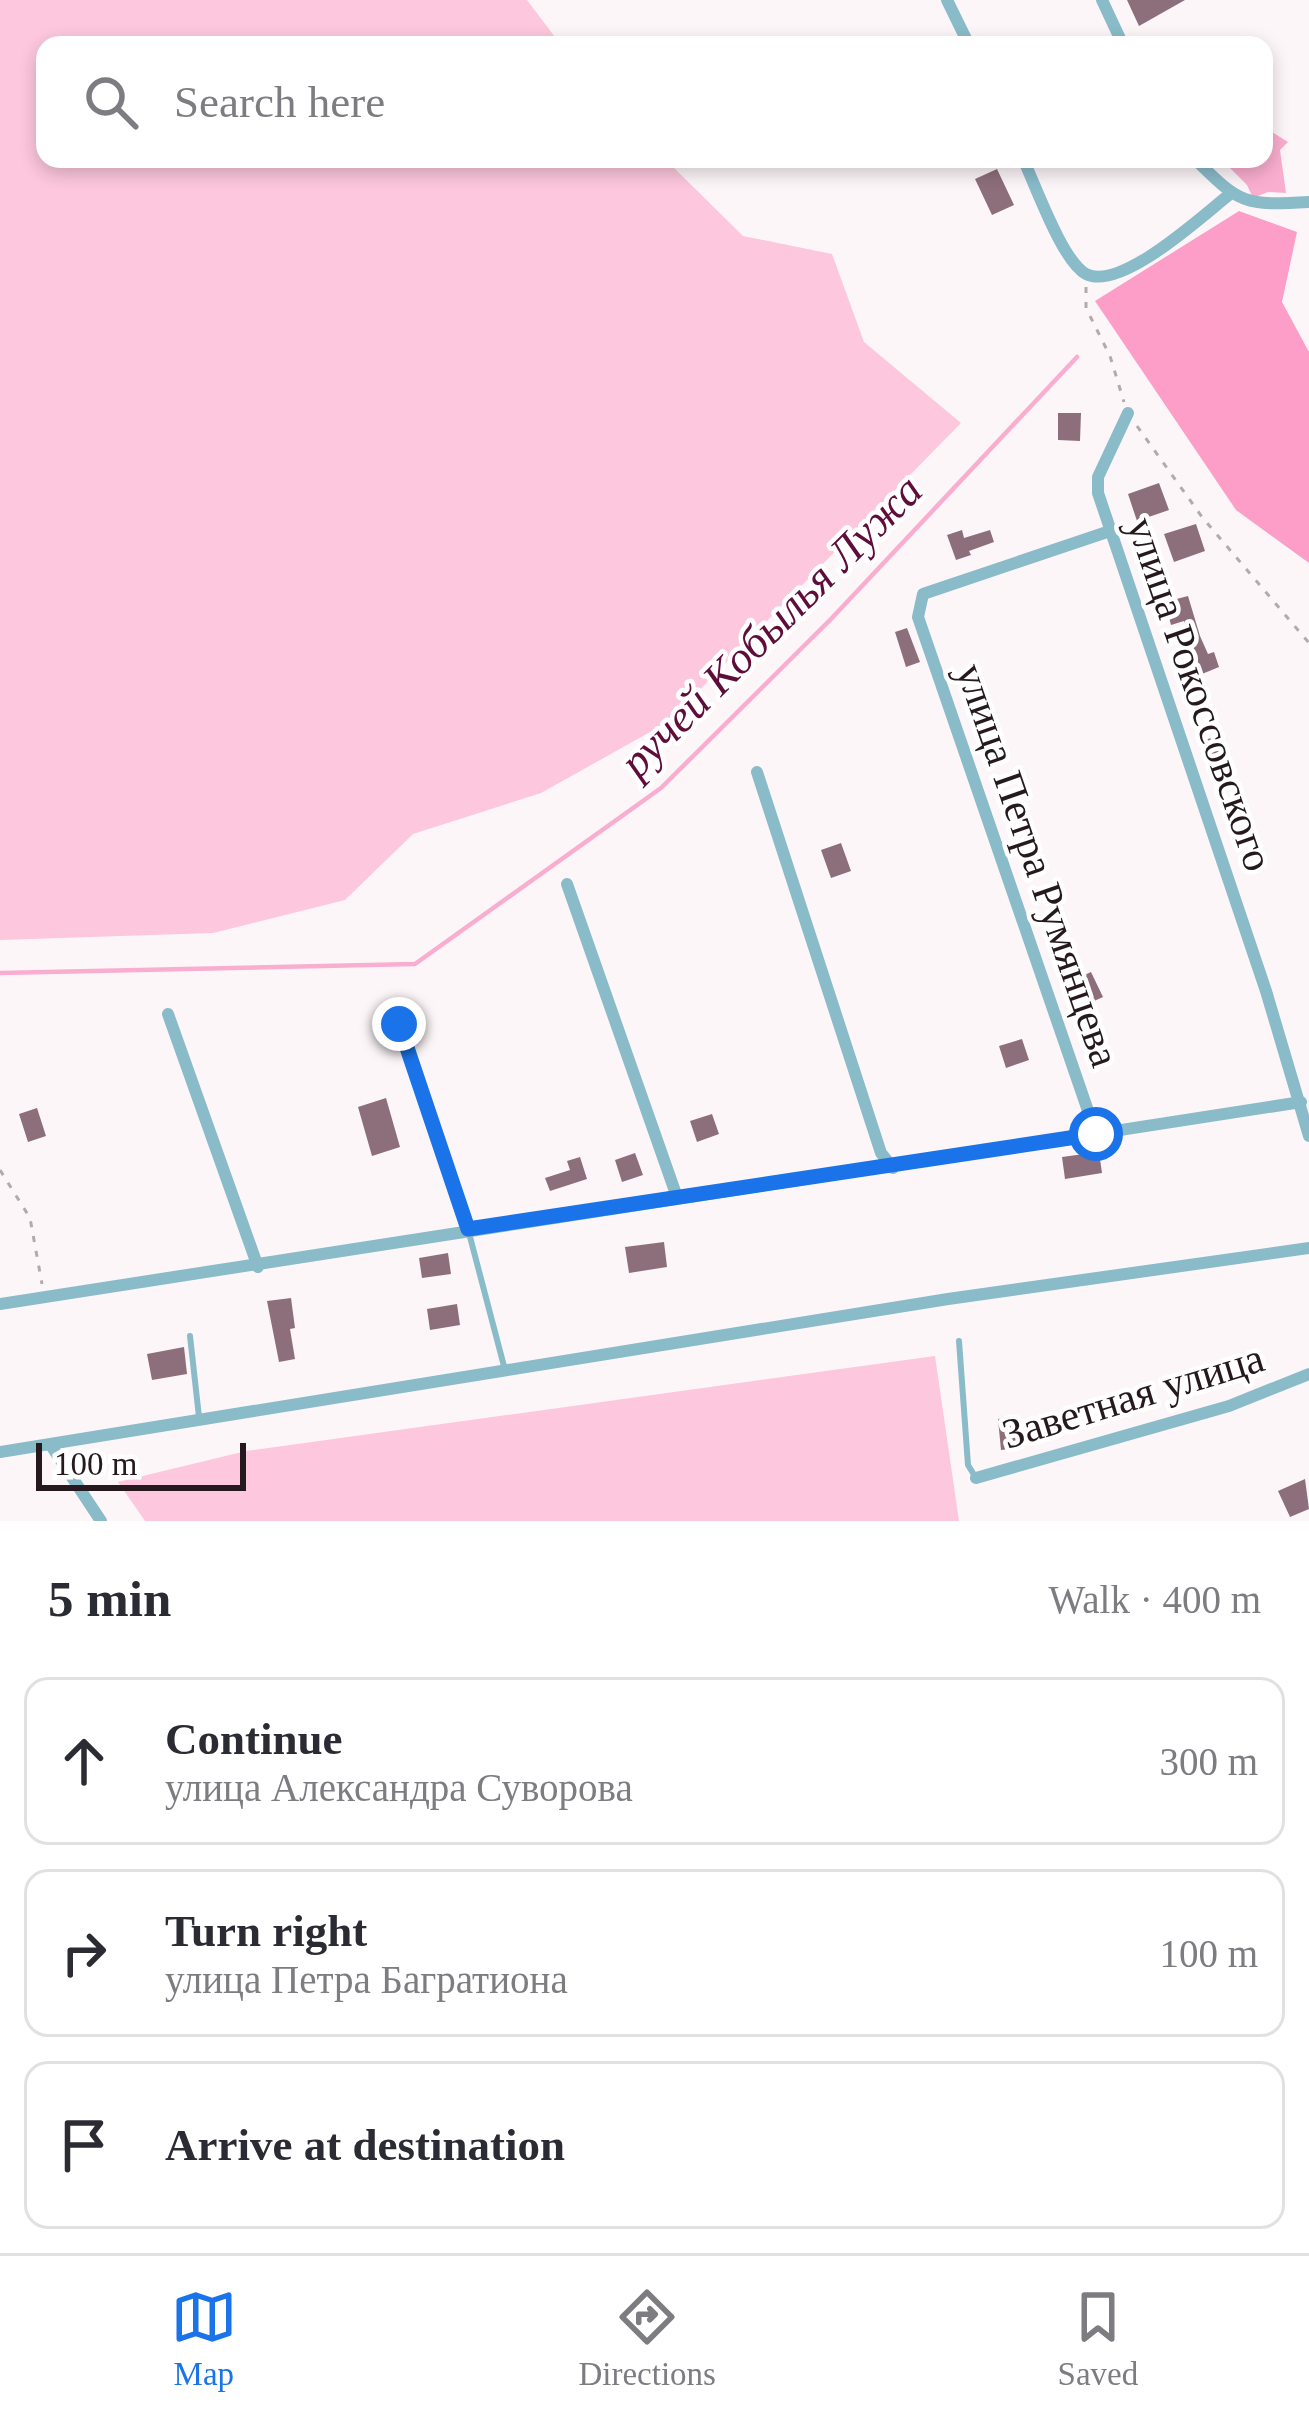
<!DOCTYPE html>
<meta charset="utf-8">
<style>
:root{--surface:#fff;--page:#f7f7f7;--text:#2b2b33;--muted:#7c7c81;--line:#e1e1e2;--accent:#1a73e8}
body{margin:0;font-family:"Times New Roman",serif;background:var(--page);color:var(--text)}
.scale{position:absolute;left:36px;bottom:30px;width:210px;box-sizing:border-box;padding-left:12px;border:6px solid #25191e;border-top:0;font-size:33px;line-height:42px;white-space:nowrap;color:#25191e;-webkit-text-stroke:9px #fff;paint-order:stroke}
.stop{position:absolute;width:36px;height:36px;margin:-27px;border:9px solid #1a73e8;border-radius:50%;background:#fff}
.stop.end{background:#1a73e8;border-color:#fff;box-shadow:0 3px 12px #0008}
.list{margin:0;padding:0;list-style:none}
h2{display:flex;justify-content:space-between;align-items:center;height:156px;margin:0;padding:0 48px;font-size:51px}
h2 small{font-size:39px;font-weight:400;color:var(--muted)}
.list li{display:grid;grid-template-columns:78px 1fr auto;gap:36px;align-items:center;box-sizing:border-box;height:168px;margin:0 24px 24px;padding:0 24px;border:3px solid var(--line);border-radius:24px}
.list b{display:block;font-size:45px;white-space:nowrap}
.list p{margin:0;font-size:39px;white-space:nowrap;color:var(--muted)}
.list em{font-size:39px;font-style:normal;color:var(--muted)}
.icon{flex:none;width:66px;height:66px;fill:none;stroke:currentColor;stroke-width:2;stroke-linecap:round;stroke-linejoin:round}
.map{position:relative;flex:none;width:1309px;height:1521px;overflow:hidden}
.search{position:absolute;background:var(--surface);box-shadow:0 6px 18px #0003;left:36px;right:36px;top:36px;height:132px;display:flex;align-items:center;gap:30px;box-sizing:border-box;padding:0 42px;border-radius:24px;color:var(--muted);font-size:45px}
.sheet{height:732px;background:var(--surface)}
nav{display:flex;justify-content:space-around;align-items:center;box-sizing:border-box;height:168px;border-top:3px solid var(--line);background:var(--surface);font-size:33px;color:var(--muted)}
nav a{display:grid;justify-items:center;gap:6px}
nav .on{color:var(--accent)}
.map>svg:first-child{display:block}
.green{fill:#fdc7dd}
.forest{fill:#fc9ec8}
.water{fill:#faaecf}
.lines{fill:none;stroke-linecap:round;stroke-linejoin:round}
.stream{stroke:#faaecf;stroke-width:4.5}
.building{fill:#8d6f7c}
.path{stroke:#b3aaae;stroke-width:3;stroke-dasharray:6 9;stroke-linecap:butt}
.lane{stroke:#8abbc9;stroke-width:6}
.street{stroke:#8abbc9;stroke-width:12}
.route{stroke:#1a73e8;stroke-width:15}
.labels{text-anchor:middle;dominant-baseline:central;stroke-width:9;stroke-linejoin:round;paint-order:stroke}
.street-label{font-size:42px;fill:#25191e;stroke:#fff}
.water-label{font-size:45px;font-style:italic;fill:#5f0d3b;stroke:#fff}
</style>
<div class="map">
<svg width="1309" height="1521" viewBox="0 0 1309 1521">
<rect width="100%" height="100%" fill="#fdf6f9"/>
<!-- green -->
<path class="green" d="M0,0H527L561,45H45V159H665L743,236L832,254L864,342L961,423L668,722L541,793L413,834L345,900L213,933L0,940Z
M935,1356L959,1521H145L118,1482L246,1451Z"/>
<!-- forest -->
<path class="forest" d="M1239,211L1297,232L1282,302L1309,352V563L1236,510L1095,301Z"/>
<!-- water -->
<path class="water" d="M1264,127L1288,142L1280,150L1286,193L1268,192L1253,198L1247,185L1221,159H1264Z"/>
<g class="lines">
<!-- stream -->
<path class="stream" d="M0,973L415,964L661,788L831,619L1077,357"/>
</g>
<!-- building -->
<path class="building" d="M1127,0H1185L1139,26Z
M997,169L1014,205L992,215L975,179Z
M1058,413H1081L1080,441L1058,440Z
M1159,483L1169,510L1137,521L1128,494Z
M1196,524L1205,551L1174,562L1164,534Z
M962,530L964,538L990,530L994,542L969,551L971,555L956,560L947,535Z
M1188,596L1200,636L1208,654L1214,652L1219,667L1202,674L1184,621L1171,625L1165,602Z
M907,628L920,662L906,667L895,632Z
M1214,737L1229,784L1221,787L1202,741Z
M841,843L851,871L831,878L821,850Z
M1091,972L1103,997L1083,1006L1072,981Z
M1022,1039L1029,1060L1006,1068L999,1046Z
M386,1098L400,1147L372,1156L358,1107Z
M37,1108L46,1136L28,1142L19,1114Z
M712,1114L719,1134L697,1142L690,1121Z
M1099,1152L1102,1173L1065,1179L1062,1157Z
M635,1153L643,1175L622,1182L615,1160Z
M580,1157L587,1179L550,1191L545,1178L570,1170L567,1161Z
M664,1242L667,1267L629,1273L625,1247Z
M448,1253L451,1274L422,1278L419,1258Z
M291,1298L295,1328L290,1329L295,1359L279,1362L267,1301Z
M457,1304L460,1325L430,1330L427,1309Z
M184,1347L187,1374L152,1380L147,1354Z
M1014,1417L1018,1448L1001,1450L998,1419Z
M1305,1479L1309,1509L1290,1517L1278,1491Z"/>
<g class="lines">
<!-- path -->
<path class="path" d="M1086,287V308L1110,356L1124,402
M1137,426L1202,517L1309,643
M0,1170L30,1218L42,1284"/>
<!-- lane -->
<path class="lane" d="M469,1233L505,1370
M190,1336L199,1417
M959,1341L968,1465L976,1478"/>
<!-- street -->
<path class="street" d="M947,0L969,45
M1102,0L1123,45
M1023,159C1036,186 1062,261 1086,274C1121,292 1203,215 1230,194
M1195,159C1240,204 1245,206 1309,202
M1128,413L1098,477V493L1266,991L1309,1136
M757,772L881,1153L893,1168
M567,884L677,1197
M168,1014L258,1267
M399,1025L468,1229
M1096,1134L918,617L923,594L1110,531
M0,1304L1301,1102
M50,1444L101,1521
M0,1452L948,1299L1309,1248
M976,1478L1229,1406L1309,1374"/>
</g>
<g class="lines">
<!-- route -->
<path class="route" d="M399,1024L468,1229L1096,1134"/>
</g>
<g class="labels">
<!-- street labels -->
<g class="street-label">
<text transform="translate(1200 694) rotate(71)">улица Рокоссовского</text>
<text transform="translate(1038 865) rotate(71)">улица Петра Румянцева</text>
<text transform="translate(1133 1396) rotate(-17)">Заветная улица</text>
</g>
<!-- water labels -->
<g class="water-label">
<text transform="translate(771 626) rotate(-45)">ручей Кобылья Лужа</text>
</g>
</g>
</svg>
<div class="scale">100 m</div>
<div class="stop" style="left:1096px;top:1134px"></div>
<div class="stop end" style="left:399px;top:1024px"></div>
<div class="search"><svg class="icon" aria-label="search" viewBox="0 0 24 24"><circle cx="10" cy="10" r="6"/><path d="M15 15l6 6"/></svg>Search here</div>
</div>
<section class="sheet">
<h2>5 min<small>Walk · 400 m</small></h2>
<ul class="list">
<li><svg class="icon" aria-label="ahead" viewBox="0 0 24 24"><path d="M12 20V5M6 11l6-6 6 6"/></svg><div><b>Continue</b><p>улица Александра Суворова</p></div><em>300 m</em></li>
<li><svg class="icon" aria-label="right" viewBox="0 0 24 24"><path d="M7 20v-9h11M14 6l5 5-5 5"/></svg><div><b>Turn right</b><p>улица Петра Багратиона</p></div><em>100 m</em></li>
<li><svg class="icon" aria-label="arrive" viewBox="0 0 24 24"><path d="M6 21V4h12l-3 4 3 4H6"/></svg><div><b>Arrive at destination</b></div></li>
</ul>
</section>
<nav>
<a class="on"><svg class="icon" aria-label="map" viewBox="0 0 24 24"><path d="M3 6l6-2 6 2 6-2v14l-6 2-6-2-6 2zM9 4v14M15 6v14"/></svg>Map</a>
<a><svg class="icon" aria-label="directions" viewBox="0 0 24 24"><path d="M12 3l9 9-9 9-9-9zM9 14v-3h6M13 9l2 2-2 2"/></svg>Directions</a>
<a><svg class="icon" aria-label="saved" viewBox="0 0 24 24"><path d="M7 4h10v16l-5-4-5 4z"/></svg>Saved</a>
</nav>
